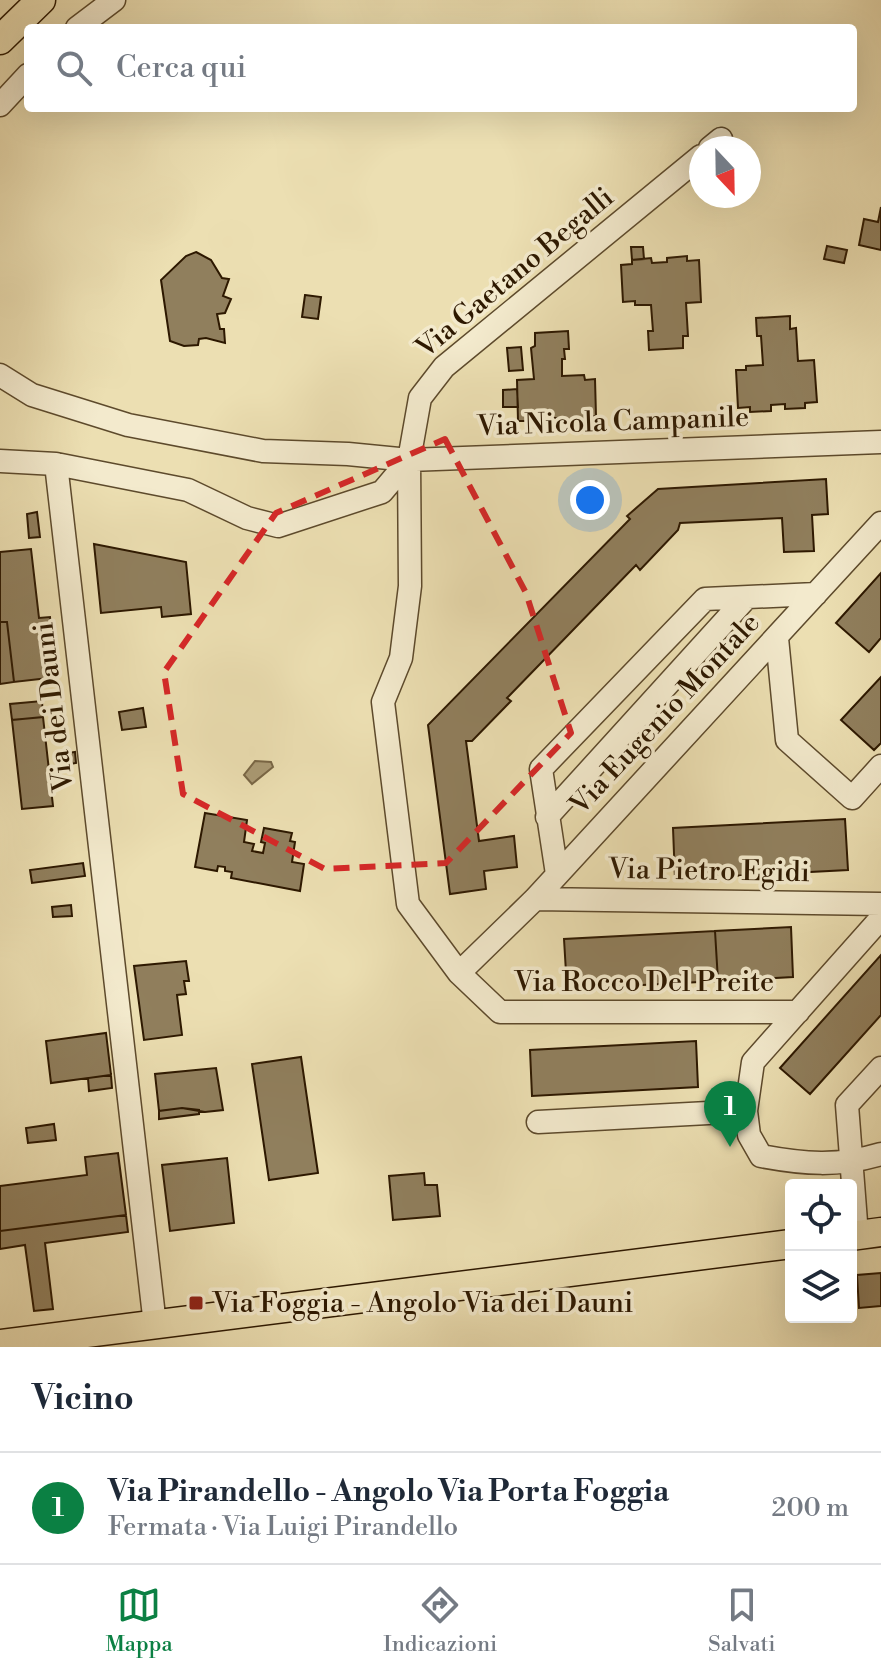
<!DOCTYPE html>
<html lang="it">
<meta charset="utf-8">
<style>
:root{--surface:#fff;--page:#f6f6f7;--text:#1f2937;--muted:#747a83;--line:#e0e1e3;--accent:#0b8043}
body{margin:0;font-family:"Libre Bodoni",serif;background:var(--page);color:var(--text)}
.controls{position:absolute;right:24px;bottom:24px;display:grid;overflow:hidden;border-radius:8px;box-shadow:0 8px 32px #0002}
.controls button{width:72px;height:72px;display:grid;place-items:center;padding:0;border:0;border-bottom:2px solid var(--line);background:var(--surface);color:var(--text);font:40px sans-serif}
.compass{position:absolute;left:689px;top:136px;width:72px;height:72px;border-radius:50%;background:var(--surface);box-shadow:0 8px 32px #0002;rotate:158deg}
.you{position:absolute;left:590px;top:500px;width:28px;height:28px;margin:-20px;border:6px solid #fff;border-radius:50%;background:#1a73e8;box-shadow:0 0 0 12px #1a73e833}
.badge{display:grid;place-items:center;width:52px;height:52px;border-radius:50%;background:var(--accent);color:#fff;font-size:26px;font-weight:700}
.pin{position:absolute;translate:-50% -66px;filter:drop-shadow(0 2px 4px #0008)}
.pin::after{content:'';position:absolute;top:42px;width:28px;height:24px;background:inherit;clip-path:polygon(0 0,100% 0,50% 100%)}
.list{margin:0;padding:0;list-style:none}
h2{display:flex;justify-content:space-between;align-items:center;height:104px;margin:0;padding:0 32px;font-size:34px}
h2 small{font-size:26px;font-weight:400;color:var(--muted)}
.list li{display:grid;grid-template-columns:52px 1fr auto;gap:24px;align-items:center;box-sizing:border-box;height:112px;padding:0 32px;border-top:2px solid var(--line)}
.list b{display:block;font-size:30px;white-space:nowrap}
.list p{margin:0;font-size:26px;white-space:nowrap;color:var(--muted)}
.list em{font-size:26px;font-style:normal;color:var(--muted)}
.icon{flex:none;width:44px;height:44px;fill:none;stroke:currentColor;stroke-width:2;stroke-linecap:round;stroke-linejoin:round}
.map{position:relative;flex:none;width:881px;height:1347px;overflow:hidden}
.search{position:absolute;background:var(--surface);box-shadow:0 8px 32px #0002;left:24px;right:24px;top:24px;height:88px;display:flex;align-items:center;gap:20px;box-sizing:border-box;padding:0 28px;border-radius:8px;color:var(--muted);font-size:30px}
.sheet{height:216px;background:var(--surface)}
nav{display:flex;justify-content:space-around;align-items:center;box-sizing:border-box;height:112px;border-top:2px solid var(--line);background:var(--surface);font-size:22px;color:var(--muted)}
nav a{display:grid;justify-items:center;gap:4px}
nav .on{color:var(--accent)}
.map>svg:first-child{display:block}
.water{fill:#ab9b75;stroke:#796746;stroke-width:2}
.building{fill:#907f5d;stroke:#2d1800;stroke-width:2}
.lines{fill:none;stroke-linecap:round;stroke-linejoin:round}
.minor-casing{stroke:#5d4a2c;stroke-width:25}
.major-casing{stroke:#2d1800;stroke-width:31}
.minor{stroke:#f3eacd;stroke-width:22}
.major{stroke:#ecdfb2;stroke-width:28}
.marked{fill:none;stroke:#d62828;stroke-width:6;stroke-dasharray:16 10;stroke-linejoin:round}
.poi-dot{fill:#8f2418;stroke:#f3eacd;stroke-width:3}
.labels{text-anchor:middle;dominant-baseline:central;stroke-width:7;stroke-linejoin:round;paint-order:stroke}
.street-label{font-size:28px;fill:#2d1800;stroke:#f3eacd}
.poi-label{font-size:28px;fill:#2d1800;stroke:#f3eacd;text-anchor:start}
</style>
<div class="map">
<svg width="881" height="1347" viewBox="0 0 881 1347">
<rect width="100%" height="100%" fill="#ecdfb2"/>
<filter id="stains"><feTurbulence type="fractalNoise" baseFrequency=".0025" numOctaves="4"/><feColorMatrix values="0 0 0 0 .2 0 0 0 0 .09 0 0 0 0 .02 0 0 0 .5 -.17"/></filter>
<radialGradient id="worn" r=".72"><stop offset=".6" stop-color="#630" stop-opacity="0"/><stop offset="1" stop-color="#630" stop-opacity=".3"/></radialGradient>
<!-- water -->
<path class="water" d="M255,761L271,762L273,767L252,784L244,775Z"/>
<!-- building -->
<path class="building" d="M881,207V250L859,245L864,219L878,222Z
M827,246L847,250L844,263L824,259Z
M631,247H643L644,259L632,260Z
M196,252L211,260L222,278L229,279L223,296L231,299L225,313L217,314L220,329H224L225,343L206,338L199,339L198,345L184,346L170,341L161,280L186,256Z
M687,256V261L699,260L701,302L686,303L688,336H683V348L649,350L648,331H653L651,305H635V301L623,302L621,265L632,264V260L651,258L652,263L667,262V258Z
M305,295L321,297L318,319L302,317Z
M790,316V329L796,328L798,361L814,360L817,402L805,403V408L785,409V404L771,405V411L750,412V407L738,408L736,370H746V366L763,365L761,336H757L756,318Z
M568,331L569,349H564L565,359H562V376L584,375L585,380L595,379L596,416H586V422L565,423V418H552V424L532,425V421H518L517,380L534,379L531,348L535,346V333Z
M521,347L523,370L509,371L507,348Z
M517,389L518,407H503V390Z
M826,479L828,514L812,515L814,551L784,552L782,518L680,523L678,530L640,570L636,565L507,698L511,701L472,741H466L479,841L514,836L517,867L484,871L486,889L450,894L428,725L630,519L627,516L658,489Z
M37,512L40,537L29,538L27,514Z
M94,544L186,562L191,614L162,617L161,607L101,613Z
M31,549L39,618L50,617L57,677L14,682L7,622H0V552Z
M881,573V638L869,652L836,623Z
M0,622H7L14,682L0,684Z
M881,677V743L874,750L841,720Z
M42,701L43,717L12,720L10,704Z
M143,708L146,727L122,730L119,712Z
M43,717L53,806L22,809L12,720Z
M75,752L76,763L70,764L68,753Z
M205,813L247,820L244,842L254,844L252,851L263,853L265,843L261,842L264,828L292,833L290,841L295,842L292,862L304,864L300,891L231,878L232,872L225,871V867L218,866L217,871L195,867Z
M845,819L848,870L675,879L673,828Z
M83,863L85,876L32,883L30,870Z
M71,905L72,916L53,917L52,907Z
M791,927L793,977L718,981L715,931Z
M715,931L718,981L567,989L564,939Z
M881,955V1015L810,1094L780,1068Z
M186,961L189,981H184L186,994L177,995L182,1035L144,1040L134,966Z
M106,1033L111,1075L51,1083L46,1041Z
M696,1041L698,1087L532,1096L530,1050Z
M301,1057L318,1173L269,1180L252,1064Z
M216,1068L223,1110L205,1112L182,1108L159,1111L155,1074Z
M111,1075L112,1088L89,1091L88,1078Z
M182,1108L199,1110V1114L159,1119V1111Z
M54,1124L56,1140L28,1143L26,1128Z
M118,1153L126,1215L0,1231V1186L87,1175L85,1157Z
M227,1158L234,1223L170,1231L162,1165Z
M424,1173L425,1185H437L440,1216L393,1220L389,1176Z
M126,1215L128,1232L45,1243L53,1309L34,1311L25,1245L0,1249V1231Z
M881,1273V1306L859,1308L857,1275Z"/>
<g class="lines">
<defs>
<path id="minor" d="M77,28L114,0
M0,105L28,75
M710,148L721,139
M701,156L444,367L420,398L409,460L410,586L401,658L383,702L408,904L459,973L500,1012H798
M0,375L32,395L128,425L263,451L348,454L409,460L881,442
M0,461L56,464L188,490L247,518L278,526L382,492L409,460
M56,464L155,1325
M777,638L787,740L852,798L881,766
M547,817L746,598
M557,874L541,769L705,599L816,594
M535,899L881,904
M881,918L753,1062L746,1111L749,1135L761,1156C804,1164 838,1167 881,1154
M459,973L535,899L881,523
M538,1122L746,1111
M857,1235L847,1105L881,1068"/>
<path id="major" d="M0,40L41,0
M851,1236L881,1232
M0,1344L791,1244"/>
</defs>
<!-- minor casing -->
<use href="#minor" class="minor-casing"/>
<!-- major casing -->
<use href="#major" class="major-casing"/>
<!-- minor -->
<use href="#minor" class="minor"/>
<!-- major -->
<use href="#major" class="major"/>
</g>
<!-- marked area -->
<path class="marked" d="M445,439L526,593L571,733L446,863L325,869L183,794L164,672L276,513Z"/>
<!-- markers -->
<rect class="poi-dot" x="188" y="1295" width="16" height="16" rx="4"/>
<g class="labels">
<!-- street labels -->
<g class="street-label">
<text transform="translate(515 273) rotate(-40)">Via Gaetano Begalli</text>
<text transform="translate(613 422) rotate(-2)">Via Nicola Campanile</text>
<text transform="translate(54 707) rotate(-97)">Via dei Dauni</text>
<text transform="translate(665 714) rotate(-47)">Via Eugenio Montale</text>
<text transform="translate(709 871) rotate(1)">Via Pietro Egidi</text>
<text x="644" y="982">Via Rocco Del Preite</text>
</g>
<!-- poi labels -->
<g class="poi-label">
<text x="212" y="1303">Via Foggia - Angolo Via dei Dauni</text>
</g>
</g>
<rect width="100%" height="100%" filter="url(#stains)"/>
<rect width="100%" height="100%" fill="url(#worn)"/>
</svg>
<div class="controls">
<button><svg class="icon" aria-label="locate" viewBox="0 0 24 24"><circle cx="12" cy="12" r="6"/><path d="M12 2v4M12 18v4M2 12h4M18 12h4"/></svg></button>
<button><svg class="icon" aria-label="layers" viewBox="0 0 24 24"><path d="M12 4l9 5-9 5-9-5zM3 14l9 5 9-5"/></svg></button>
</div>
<svg class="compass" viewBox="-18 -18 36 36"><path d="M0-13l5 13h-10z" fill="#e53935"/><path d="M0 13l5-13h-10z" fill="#747a83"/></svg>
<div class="you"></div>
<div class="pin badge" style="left:730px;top:1147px">1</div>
<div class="search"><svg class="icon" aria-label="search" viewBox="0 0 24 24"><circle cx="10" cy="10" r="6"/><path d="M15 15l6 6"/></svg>Cerca qui</div>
</div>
<section class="sheet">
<h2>Vicino<small></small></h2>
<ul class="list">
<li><span class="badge">1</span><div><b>Via Pirandello - Angolo Via Porta Foggia</b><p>Fermata · Via Luigi Pirandello</p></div><em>200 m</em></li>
</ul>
</section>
<nav>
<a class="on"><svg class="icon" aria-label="map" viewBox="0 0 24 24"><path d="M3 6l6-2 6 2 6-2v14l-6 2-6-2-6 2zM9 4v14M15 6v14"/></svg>Mappa</a>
<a><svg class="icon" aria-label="directions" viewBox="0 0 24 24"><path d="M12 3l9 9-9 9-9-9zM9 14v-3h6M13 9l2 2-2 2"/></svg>Indicazioni</a>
<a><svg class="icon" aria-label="saved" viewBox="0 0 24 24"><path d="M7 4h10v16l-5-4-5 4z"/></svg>Salvati</a>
</nav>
